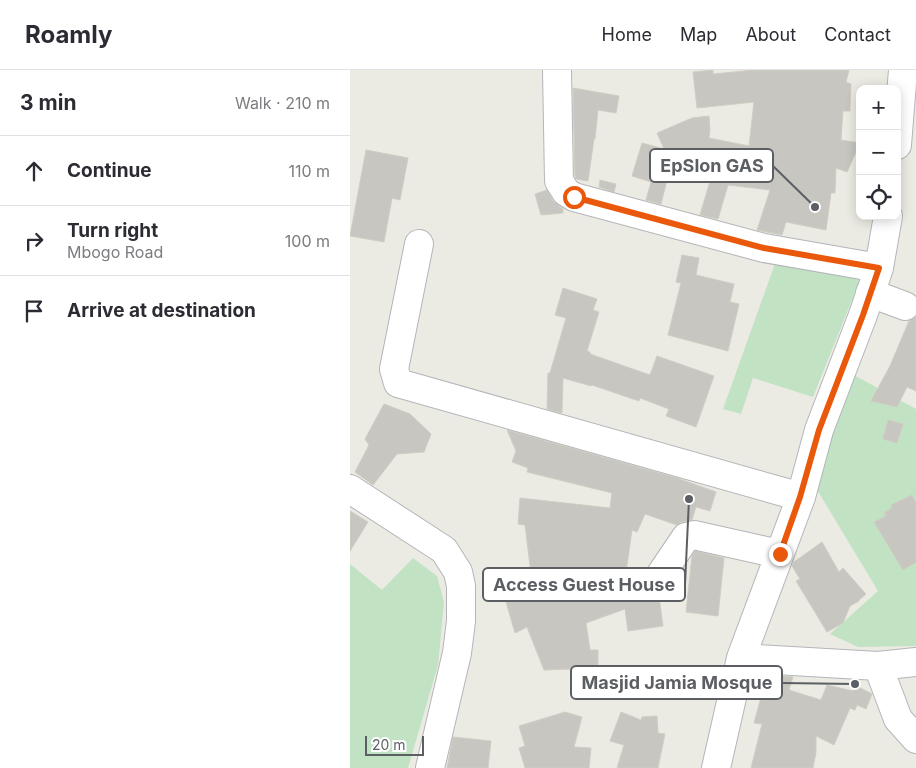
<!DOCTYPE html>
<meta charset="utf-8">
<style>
:root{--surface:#fff;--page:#f2f2f3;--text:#2b2b33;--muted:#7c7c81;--line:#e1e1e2}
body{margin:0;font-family:Inter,sans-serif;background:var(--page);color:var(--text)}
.controls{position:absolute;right:15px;top:15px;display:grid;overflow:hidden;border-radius:10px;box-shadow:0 2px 12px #0003}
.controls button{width:45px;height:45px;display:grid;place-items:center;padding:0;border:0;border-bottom:1px solid var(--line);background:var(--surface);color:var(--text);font:25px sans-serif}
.scale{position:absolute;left:15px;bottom:12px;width:59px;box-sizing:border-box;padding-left:5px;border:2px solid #5b5e62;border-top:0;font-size:14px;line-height:18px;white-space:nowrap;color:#5b5e62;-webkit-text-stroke:4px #fff;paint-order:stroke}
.stop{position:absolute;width:15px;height:15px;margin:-11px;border:4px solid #ea580c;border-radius:50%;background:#fff}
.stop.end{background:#ea580c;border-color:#fff;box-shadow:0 1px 5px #0008}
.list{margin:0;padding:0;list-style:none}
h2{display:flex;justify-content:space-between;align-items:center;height:65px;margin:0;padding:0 20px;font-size:21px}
h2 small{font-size:16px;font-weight:400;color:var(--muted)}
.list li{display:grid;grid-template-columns:32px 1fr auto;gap:15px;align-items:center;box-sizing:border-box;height:70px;padding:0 20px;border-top:1px solid var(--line)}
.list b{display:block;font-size:19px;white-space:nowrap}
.list p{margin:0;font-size:16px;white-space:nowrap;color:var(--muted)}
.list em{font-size:16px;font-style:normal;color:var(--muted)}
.icon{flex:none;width:28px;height:28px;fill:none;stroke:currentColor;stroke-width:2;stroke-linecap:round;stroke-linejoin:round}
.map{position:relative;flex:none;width:566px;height:698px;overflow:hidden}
header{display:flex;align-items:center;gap:30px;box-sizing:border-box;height:70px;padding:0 25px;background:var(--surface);border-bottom:1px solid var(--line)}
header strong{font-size:24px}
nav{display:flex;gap:28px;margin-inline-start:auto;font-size:18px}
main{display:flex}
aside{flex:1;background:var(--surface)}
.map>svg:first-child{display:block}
.green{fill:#c1e2c3}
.building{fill:#c8c6c0;stroke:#d0cdc2}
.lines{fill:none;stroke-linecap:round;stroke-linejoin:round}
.minor-casing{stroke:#b3b5b9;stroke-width:30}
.minor{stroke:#fff;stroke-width:28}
.route{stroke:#ea580c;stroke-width:6}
.leader{fill:none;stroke:#5b5e62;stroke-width:2}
.callout-dot{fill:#5b5e62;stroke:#fff;stroke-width:2}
.callout{fill:#fff;stroke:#5b5e62;stroke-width:2}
.callout-label{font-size:18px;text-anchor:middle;font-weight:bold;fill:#5b5e62}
</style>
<header>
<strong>Roamly</strong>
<nav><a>Home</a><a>Map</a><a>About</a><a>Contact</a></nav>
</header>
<main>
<aside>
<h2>3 min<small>Walk · 210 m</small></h2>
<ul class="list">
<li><svg class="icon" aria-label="ahead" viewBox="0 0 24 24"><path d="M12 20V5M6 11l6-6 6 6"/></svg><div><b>Continue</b></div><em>110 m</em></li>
<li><svg class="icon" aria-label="right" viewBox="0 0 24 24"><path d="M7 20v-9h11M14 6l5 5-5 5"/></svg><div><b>Turn right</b><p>Mbogo Road</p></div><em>100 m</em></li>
<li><svg class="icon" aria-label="arrive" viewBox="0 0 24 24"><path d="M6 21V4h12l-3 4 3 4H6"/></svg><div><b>Arrive at destination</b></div></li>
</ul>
</aside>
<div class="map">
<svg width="566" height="698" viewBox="0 0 566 698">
<rect width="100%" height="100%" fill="#ecebe3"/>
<!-- green -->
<path class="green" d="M427,188L510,210L463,327L403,308L391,344L373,339Z
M502,304L566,339V576L508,577L480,564L528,521L466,418Z
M63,488L87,506L94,532L88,595L58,698H0V494L32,520Z"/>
<!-- building -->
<path class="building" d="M363,0V4L404,0H499L496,12L501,14L500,41H493L491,70L510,73L497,102L486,98L485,123H481L476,160L436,152L432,165L407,160L420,120L378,115L368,149L350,145L360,111L319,102L311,134L296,130L301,112L282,106L292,73L314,79L307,63L342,48L359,46L360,60L359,68L399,76L404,32L347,38L343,2Z
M223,18L269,26L266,43L248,40L245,69H244L238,111L226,109L225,106Z
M16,80L58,88L50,130L42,128L34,172L0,166Z
M250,110L266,114L264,122L249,117Z
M197,120L203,131L213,139V143L191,145L185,124Z
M332,185L349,188L346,205L384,214L380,232L389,234L378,281L318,265L331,213L326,212Z
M213,218L247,229L243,240L249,242L237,281L240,282V284L300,305L307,286L364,306L346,357L316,346L319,339L290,328L289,331L242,315L241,316L213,308L212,343L197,339L198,303H200L216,248L205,245Z
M566,247V321L557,317L547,337L521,331L540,296L559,251Z
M34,334L60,344L81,364L74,382L47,384L23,415L5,402L19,375L15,369Z
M538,350L553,354L547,373L533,369Z
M157,360L327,408L366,422L360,441L346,437L342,450L332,452L327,455L295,444L287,462L282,460L275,509L296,507L297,511L302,517L308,519L313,556L278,561L275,539L236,553L240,580H248V598L194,600L177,557L165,563L152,518L182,512L175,455L168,454L170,428L260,438L262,423L177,402L178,398L162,392L166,381Z
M562,425L566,433V492L553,500L524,452L536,446L534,443L542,438L541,435Z
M0,441L18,452L0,481Z
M472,472L489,502L493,498L516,524L509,530V531L500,536L493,553L477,562L446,511L450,509L442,496L444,492Z
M345,481L374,488L368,546L336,542L342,486Z
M417,605L443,607L439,620L471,630L477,615L503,621L505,615L522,624L516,639L507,635L505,640L500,638L484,675L466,666V682L463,698H401L412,654L404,653Z
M215,642L232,647L224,677L241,678L239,698H175L169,678L175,676L169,656Z
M271,642L291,650L292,647L307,646L308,663L315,664L308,698H267L274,675L260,671Z
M103,667L141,671L138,698H97Z"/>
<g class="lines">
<defs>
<path id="minor" d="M207,0L209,111L216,122L224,127L414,178L529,198
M547,75L553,0
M69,174L44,299L48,313L451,427
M520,223L555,236
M0,419L94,480L108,502L111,516V551L107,583L80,698
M311,504L336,467L344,465L429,484
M391,588L528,596L566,592
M528,596L548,649L566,669
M366,698L391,588L451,427L469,360L513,245L529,198L538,146"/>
</defs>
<!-- minor casing -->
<use href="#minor" class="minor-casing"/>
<!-- minor -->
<use href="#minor" class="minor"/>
</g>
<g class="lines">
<!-- route -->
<path class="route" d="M224,127L414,178L529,198L513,245L469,360L450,427L430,484"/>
</g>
<!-- callouts -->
<path class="leader" d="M465 137L423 96M339 429L335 515M505 614L432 613"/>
<g class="callout-dot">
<circle cx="465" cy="137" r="5"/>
<circle cx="339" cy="429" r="5"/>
<circle cx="505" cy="614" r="5"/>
</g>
<g class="callout">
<rect x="300" y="79" width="123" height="33" rx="5"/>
<rect x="133" y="498" width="202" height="33" rx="5"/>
<rect x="221" y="596" width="211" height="33" rx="5"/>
</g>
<g class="callout-label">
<text x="362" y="102">EpSlon GAS</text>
<text x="234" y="521">Access Guest House</text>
<text x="327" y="619">Masjid Jamia Mosque</text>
</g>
</svg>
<div class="controls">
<button>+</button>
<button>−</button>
<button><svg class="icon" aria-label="locate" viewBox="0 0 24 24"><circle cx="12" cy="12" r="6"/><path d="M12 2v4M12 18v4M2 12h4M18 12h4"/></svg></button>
</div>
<div class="scale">20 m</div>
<div class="stop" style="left:224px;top:127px"></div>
<div class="stop end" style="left:430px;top:484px"></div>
</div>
</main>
